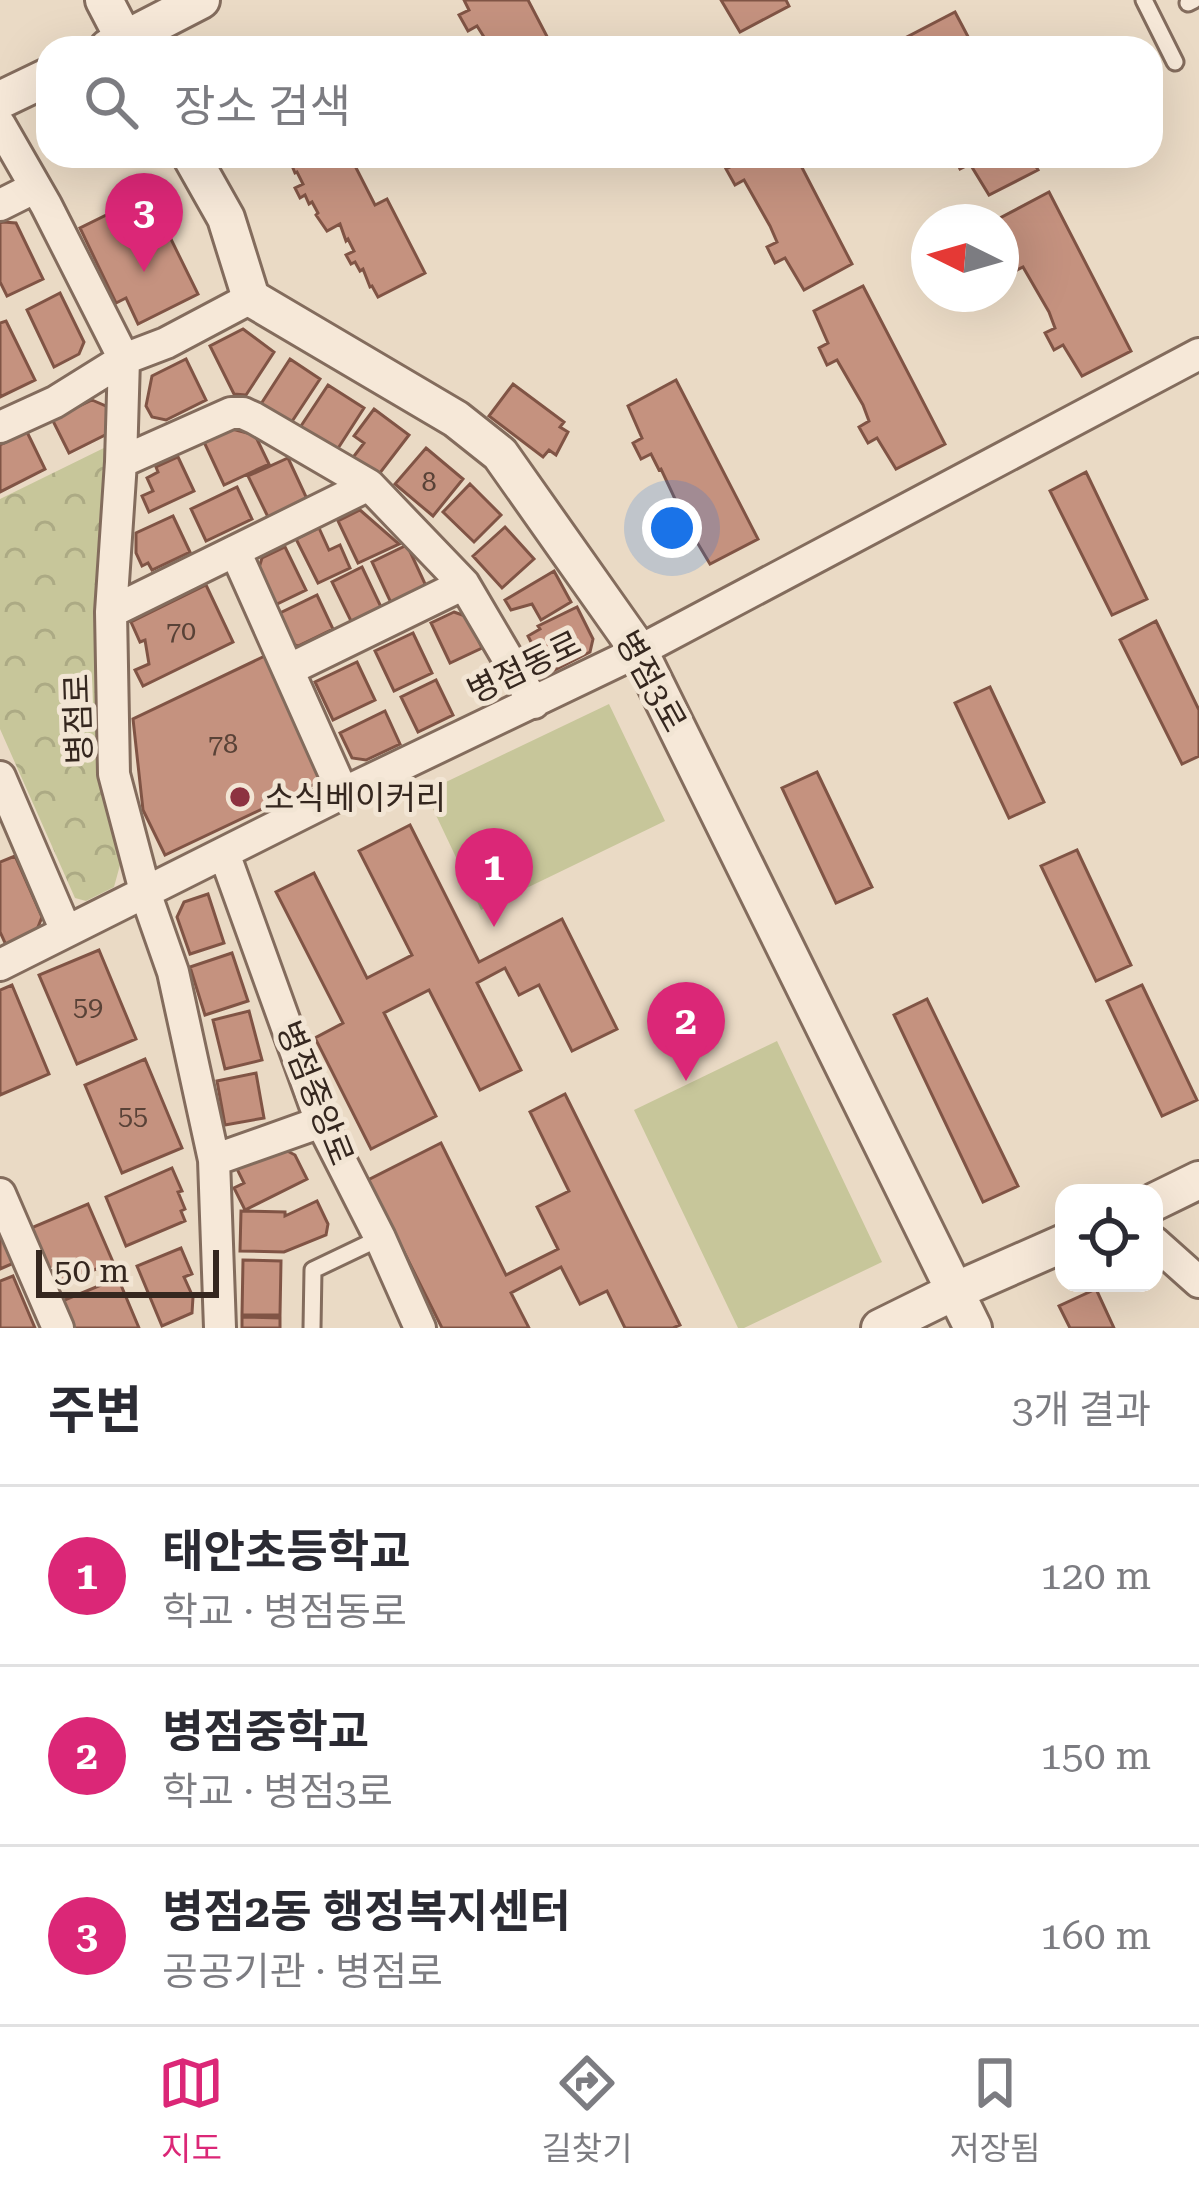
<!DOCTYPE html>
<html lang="ko">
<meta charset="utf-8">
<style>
:root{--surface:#fff;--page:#f2f2f3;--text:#2b2b33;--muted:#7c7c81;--line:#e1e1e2;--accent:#db2777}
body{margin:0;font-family:"Roboto Serif","Noto Sans KR",serif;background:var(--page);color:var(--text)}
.controls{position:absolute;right:36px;bottom:36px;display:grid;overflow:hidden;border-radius:24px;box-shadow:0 12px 48px #0002}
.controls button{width:108px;height:108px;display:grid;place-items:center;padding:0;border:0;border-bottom:3px solid var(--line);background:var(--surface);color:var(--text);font:60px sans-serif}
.compass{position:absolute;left:911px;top:204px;width:108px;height:108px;border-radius:50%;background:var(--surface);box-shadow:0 12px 48px #0002;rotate:275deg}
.scale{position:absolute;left:36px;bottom:30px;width:183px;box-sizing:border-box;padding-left:12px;border:6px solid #35271f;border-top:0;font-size:33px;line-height:42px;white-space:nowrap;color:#35271f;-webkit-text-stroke:9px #f2e5d4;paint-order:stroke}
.you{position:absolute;left:672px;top:528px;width:42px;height:42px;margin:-30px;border:9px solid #fff;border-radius:50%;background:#1a73e8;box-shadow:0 0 0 18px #1a73e833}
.badge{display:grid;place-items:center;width:78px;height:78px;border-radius:50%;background:var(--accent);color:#fff;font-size:39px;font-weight:700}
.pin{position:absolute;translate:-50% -99px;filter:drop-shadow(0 3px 6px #0008)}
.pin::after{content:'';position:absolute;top:63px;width:42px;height:36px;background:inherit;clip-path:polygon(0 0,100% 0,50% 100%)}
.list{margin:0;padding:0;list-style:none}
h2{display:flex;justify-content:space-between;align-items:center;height:156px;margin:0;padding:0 48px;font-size:51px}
h2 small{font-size:39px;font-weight:400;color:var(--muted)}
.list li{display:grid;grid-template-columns:78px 1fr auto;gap:36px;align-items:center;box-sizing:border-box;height:180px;padding:0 48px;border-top:3px solid var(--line)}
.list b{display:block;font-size:45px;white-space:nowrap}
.list p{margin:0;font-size:39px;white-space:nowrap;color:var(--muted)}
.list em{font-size:39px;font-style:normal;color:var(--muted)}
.icon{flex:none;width:66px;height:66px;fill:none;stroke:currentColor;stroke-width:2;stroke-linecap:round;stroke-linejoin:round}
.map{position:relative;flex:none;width:1199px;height:1328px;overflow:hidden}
.search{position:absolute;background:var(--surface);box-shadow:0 12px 48px #0002;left:36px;right:36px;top:36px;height:132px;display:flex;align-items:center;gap:30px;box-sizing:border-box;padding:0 42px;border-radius:36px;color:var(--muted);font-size:45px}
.sheet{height:696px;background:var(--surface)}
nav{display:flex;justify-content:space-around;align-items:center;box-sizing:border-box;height:168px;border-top:3px solid var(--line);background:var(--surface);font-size:33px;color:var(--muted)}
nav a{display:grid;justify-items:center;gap:6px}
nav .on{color:var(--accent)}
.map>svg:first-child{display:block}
.forest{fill:url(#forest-crowns)}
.pitch{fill:#c7c69a}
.building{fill:#c5927f;stroke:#805445;stroke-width:3}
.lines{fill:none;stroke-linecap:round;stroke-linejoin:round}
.service-casing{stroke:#836c5d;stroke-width:21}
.minor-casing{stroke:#836c5d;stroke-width:36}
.tertiary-casing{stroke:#836c5d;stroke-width:42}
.service{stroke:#f6e8d8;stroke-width:15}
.minor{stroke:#f6e8d8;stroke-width:30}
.tertiary{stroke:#f6e8d8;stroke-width:36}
.poi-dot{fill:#8d3240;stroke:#f2e5d4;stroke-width:4.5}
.labels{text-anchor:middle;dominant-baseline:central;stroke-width:10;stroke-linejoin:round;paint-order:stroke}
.number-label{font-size:27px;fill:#594237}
.street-label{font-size:33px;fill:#35271f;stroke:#f2e5d4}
.poi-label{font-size:33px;fill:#35271f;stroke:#f2e5d4;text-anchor:start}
</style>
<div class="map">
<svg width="1199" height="1328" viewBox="0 0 1199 1328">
<defs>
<pattern id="forest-crowns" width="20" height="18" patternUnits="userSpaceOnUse" patternTransform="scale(3)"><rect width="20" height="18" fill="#c7c69a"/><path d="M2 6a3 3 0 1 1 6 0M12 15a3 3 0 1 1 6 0" fill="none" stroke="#acaa84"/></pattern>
</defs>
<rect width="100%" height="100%" fill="#eadac5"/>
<!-- forest -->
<path class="forest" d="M110,445L100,763L120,865L114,887L86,901L75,898L0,729V499Z"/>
<!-- pitch -->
<path class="pitch" d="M609,704L665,821L481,910L425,792Z
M777,1041L882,1262L744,1328H738L634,1110Z"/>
<!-- building -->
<path class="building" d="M464,0H528L553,48H491L477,26L468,31L459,15L469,10Z
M721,0H786L789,6L740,32Z
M955,12L974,48H912L907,37Z
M288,156H350L375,205L387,199L425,273L378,297L372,286L370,287L363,269L360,271L355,262L351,264L346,255L354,251L348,239L346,241L340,224L327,231L316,215L318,213L312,202L309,204L305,195L300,198L295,188L303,184L297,172L295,173Z
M732,156H796L852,264L804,290L785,258L775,263L767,247L777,242L770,226L744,180L735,185L726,169L736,164Z
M954,156H1030L1038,170L989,195L970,164L960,169Z
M1049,192L1131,351L1082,376L1063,345L1054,350L1045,333L1055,328L1049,312L1023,267L1013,272L1004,255L1014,250L1000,218Z
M149,194L162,205V221L198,294L138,324L126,298L116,303L80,228Z
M3,222L16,223L43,279L7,296L0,282V223Z
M863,286L945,444L896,469L877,438L868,443L859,427L869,421L863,405L837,360L827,365L819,348L828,343L814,311Z
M60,293L84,342L79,354L54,367L27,310Z
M6,321L35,380L0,397V323Z
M243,329L274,352L246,395L234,394L210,346Z
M186,359L206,400L166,420L152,417L146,406L152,376Z
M290,359L320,379L289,426L259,407Z
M676,380L758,539L710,564L691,532L682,537L673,521L683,516L661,469L659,470L651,454L641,459L633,443L642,438L628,406Z
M513,384L564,422L560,427L568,432L556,455L549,450L543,457L489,416Z
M328,385L364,408L335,453L299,429Z
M92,400L108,407L107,422L111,432L69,453L52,419Z
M374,409L409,435L373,482L348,464L364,443L354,436Z
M232,429L255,435L269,464L224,485L204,442Z
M27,432L45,469L0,492V445Z
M426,448L463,479L433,516L395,484Z
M178,457L194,491L149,512L142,496L153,491L147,478L158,472L156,467Z
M288,458L308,501L269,519L248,476Z
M1086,472L1147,599L1112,615L1050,491Z
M470,484L501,515L474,542L443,512Z
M237,487L252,519L206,541L191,509Z
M360,510L399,544L358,563L338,521Z
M173,516L190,552L152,570L148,563L142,566L136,553V533Z
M505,527L534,559L502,588L473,556Z
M319,528L329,550L340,545L350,568L318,583L296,539Z
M407,545L427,588L392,605L372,562Z
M285,547L306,590L275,605L258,571L262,558Z
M362,567L382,609L352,623L332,582Z
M554,571L571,602L541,620L532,604L511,610L505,600Z
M206,585L233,642L143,686L135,670L149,664L145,640L140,642L131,622Z
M317,595L333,629L298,646L289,643L276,615Z
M577,607L593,639L590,652L547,674L528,636L540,629L538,626Z
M454,612L468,617L482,648L450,663L431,623Z
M1156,621L1199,710V756L1182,764L1120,640Z
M413,633L432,673L394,691L375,651Z
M267,655L321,769L315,784L165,855L143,810L133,719Z
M357,662L375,700L333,720L315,682Z
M436,680L453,715L418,732L401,697Z
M990,687L1044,802L1009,818L955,703Z
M385,711L400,744L366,760L352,758L340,733Z
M817,772L872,887L836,903L782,788Z
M410,825L479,962L562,919L617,1029L572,1051L539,985L519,995L505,968L477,983L521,1070L480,1090L429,990L384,1013L436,1116L371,1149L315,1038L343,1023L276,892L314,873L367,978L412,955L359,851Z
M1077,850L1131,965L1096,981L1041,866Z
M15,856L42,917L36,932L6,945L0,932V862Z
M208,894L224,943L190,954L177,917L184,902Z
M99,950L136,1039L77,1064L39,975Z
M232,953L248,1001L205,1015L190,967Z
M12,985L49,1074L0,1095V990Z
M1142,985L1197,1100L1162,1116L1107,1001Z
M927,999L1018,1186L983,1202L894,1015Z
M249,1011L262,1060L225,1069L213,1020Z
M145,1059L182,1148L122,1173L85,1085Z
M256,1073L264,1118L225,1125L217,1081Z
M565,1094L680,1325L673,1328H625L607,1291L580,1304L561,1267L511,1293L529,1328H442L368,1180L441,1143L506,1275L558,1249L537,1207L569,1191L530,1112Z
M270,1142L295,1155L307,1179L245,1210L234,1188L244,1183L233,1161Z
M172,1168L182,1191L178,1192L185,1209L181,1211L185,1221L126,1246L106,1197Z
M317,1201L328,1224L326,1235L284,1252L240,1251L241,1211L285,1212V1216Z
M88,1204L113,1262L56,1286L31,1228Z
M0,1230L14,1263L0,1269Z
M181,1248L192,1274L184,1277L193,1297L192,1313L162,1326L137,1266Z
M243,1260L281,1261L280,1315H242Z
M13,1276L35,1328H0V1281Z
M118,1278L139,1328H73L62,1301Z
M1096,1289L1114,1328H1070L1059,1306Z
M242,1317L280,1318V1328H242Z"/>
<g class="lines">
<defs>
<path id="service" d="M1144,0L1175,62
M1188,3L1194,0
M312,1328L313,1270L380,1238"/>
<path id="minor" d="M0,125L46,205L124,359L121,462L111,612L114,774L146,895L173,972L214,1160L220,1328
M0,205L34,188
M0,427L55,402L124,359L166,343L251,298
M121,462L231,413H243L254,418L369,485L464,584L534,703
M235,551L343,793
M111,612L369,485
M288,670L464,584
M0,777L66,931
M224,853L321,1122L380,1238L420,1328
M0,965L343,793L639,651L1199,354
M214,1160L321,1122
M0,1194L58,1328
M1154,1242L1199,1282"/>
<path id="tertiary" d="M104,0L129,48
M108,48L201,0
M0,100L48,77
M191,156L226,218L251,298L456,419L500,454L639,651L973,1328
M1154,1202L1199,1180
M880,1328L955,1291L1064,1243"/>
</defs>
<!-- service casing -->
<use href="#service" class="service-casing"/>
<!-- minor casing -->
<use href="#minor" class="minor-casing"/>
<!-- tertiary casing -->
<use href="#tertiary" class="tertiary-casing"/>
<!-- service -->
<use href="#service" class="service"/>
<!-- minor -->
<use href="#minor" class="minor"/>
<!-- tertiary -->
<use href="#tertiary" class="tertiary"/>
</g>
<!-- markers -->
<circle class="poi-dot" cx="240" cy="797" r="12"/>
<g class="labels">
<!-- number labels -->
<g class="number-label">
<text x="429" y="482">8</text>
<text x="181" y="631">70</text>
<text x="223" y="744">78</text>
<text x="88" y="1007">59</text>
<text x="133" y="1116">55</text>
</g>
<!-- street labels -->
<g class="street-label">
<text transform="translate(524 667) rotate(-26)">병점동로</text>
<text transform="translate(651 681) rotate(61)">병점3로</text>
<text transform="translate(78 719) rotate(-92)">병점로</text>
<text transform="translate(315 1093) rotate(68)">병점중앙로</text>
</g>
<!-- poi labels -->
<g class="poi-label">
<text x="264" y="797">소식베이커리</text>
</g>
</g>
</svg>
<div class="controls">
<button><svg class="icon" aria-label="locate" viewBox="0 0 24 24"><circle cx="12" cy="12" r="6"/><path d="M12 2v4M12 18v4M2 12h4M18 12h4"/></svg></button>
</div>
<svg class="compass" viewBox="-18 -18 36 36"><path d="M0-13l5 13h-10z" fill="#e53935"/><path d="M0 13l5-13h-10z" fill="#7c7c81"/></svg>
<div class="scale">50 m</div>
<div class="you"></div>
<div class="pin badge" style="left:494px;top:927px">1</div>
<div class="pin badge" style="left:686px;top:1081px">2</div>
<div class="pin badge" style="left:144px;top:272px">3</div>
<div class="search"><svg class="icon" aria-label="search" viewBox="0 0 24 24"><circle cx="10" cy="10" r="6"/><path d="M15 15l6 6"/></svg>장소 검색</div>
</div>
<section class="sheet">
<h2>주변<small>3개 결과</small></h2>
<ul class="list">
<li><span class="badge">1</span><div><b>태안초등학교</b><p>학교 · 병점동로</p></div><em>120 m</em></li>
<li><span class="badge">2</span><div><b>병점중학교</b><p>학교 · 병점3로</p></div><em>150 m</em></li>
<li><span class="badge">3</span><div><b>병점2동 행정복지센터</b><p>공공기관 · 병점로</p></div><em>160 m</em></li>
</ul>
</section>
<nav>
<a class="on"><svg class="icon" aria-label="map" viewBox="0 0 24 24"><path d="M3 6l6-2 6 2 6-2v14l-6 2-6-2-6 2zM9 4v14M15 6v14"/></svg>지도</a>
<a><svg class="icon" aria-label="directions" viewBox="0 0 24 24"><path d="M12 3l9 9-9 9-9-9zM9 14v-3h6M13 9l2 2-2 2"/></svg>길찾기</a>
<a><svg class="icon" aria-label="saved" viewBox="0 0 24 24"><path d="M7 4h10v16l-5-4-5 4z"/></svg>저장됨</a>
</nav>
